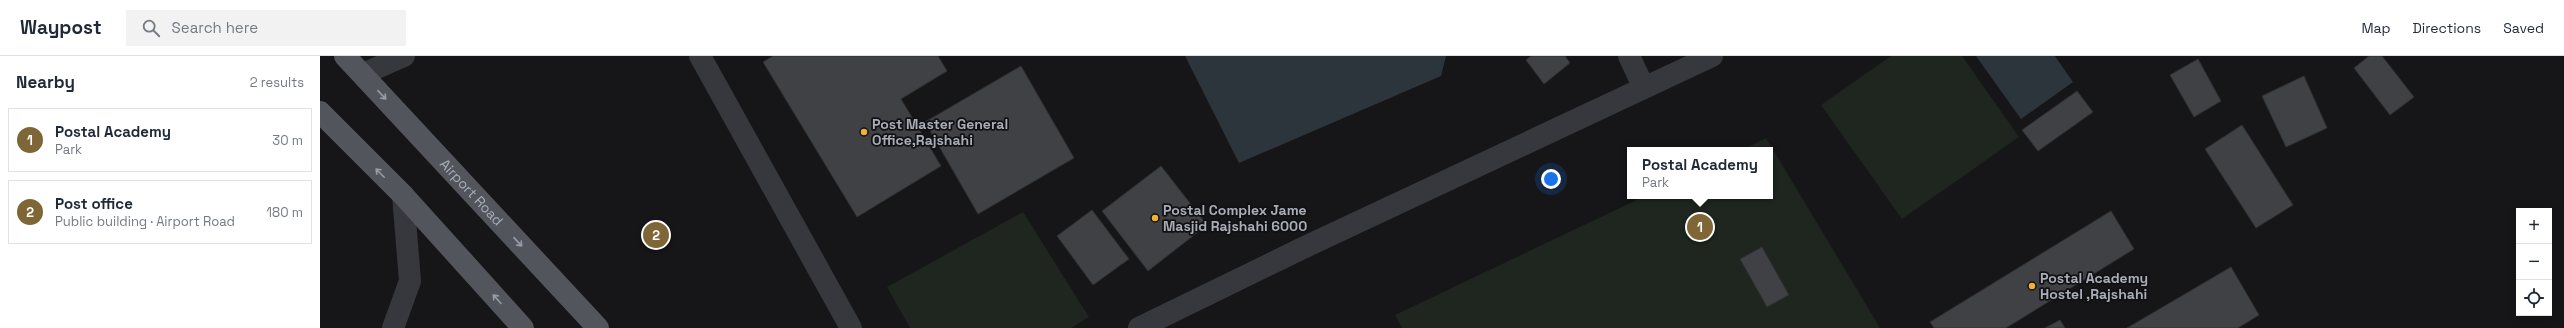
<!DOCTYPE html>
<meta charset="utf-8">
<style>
:root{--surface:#fff;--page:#f2f2f3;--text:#1f2937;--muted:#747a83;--line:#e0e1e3;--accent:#7e6636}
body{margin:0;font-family:"Space Grotesk",sans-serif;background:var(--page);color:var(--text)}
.controls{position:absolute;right:12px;bottom:12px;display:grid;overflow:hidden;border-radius:0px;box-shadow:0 2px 10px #0003}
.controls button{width:36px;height:36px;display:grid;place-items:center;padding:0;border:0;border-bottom:1px solid var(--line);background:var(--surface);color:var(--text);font:20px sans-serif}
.you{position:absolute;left:1231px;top:123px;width:14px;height:14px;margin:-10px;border:3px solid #fff;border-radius:50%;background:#1a73e8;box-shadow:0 0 0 6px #1a73e833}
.badge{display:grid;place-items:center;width:26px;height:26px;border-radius:50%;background:var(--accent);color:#fff;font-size:13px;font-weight:700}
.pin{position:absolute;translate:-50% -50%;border:2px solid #fff;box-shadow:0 1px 4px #0006}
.popup{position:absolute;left:1307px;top:91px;width:146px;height:52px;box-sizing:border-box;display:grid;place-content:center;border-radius:0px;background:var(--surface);filter:drop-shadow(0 1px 3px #0005);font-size:13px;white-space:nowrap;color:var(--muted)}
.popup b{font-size:15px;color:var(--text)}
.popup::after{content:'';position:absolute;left:50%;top:100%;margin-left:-8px;border:8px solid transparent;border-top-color:var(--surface)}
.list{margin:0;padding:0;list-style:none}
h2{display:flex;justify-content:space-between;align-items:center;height:52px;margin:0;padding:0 16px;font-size:17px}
h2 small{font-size:13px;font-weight:400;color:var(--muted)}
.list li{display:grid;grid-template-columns:26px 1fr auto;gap:12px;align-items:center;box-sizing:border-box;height:64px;margin:0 8px 8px;padding:0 8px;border:1px solid var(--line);border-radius:0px}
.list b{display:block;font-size:15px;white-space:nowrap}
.list p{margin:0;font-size:13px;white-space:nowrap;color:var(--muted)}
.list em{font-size:13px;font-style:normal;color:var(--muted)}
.icon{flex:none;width:22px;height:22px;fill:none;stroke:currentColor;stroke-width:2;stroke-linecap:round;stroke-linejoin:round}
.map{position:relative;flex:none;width:2244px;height:272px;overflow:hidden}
header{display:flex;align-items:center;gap:24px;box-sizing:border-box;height:56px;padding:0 20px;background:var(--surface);border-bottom:1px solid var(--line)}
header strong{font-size:19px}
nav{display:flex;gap:22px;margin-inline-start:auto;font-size:14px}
.search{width:280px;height:36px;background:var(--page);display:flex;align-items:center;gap:10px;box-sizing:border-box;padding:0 14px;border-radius:0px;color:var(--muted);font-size:15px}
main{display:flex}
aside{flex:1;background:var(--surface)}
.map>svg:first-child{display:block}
.green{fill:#1e261f}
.water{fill:#2c353c}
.building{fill:#404145;stroke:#303034}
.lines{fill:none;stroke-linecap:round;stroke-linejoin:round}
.street{stroke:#37383d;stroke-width:22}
.primary{stroke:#53555c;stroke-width:22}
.oneway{stroke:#979ba6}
.poi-dot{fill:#f2b134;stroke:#111113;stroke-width:1.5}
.labels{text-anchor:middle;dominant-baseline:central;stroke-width:3.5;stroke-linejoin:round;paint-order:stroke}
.poi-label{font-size:14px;font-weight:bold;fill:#a8adb8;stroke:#111113;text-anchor:start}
.street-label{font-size:14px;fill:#a8adb8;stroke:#111113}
</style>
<header>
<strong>Waypost</strong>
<div class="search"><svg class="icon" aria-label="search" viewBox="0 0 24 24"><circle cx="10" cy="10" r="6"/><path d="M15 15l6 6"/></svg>Search here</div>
<nav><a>Map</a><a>Directions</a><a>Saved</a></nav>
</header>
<main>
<aside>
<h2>Nearby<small>2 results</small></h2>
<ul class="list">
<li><span class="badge">1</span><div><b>Postal Academy</b><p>Park</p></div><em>30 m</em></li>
<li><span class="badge">2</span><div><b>Post office</b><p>Public building · Airport Road</p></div><em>180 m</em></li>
</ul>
</aside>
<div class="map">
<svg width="2244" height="272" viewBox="0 0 2244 272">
<rect width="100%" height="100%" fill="#161618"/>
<!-- green -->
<path class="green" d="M1571,0H1642L1699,81L1582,163L1501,49Z
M1446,82L1560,272H1082L1075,259L1325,140H1450V94H1422Z
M703,156L769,261L751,272H590L567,231Z"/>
<!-- water -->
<path class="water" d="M865,0H1126L1121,20L919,107Z
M1656,0H1735L1753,26L1701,63Z"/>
<!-- building -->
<path class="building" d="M453,0H618L627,15L581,43L621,110L537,161L443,6Z
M1211,0H1245L1250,7L1224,28L1206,4Z
M2049,0H2062L2094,41L2070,59L2034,12Z
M1878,3L1901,45L1874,61L1850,19Z
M701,10L754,102L658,158L605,66Z
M1984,20L2007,72L1966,91L1942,40Z
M1757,35L1773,56L1718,95L1702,74Z
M1922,69L1973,149L1936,172L1885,93Z
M841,110L887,169L828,215L782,155Z
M772,154L809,203L773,229L737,180Z
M1791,155L1814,193L1686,272H1614L1610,266Z
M1442,191L1469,239L1447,251L1420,203Z
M1911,211L1939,259L1918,272H1807Z
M1740,264L1745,272H1725Z"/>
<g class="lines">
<!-- street -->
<path class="street" d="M380,0L531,272
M1309,0L1324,32
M43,18L84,0
M73,272L90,225L83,139
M819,272L985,191L1392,0"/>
<!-- primary -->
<g class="primary">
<path id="s1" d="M25,0L278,272"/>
<path d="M0,56L83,139L203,272"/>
</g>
</g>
<!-- one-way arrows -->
<defs><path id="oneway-shaft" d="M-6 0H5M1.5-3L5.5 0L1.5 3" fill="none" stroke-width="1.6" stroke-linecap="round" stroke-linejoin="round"/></defs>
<g class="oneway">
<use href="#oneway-shaft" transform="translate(62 39) rotate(47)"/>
<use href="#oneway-shaft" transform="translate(60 117) rotate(-135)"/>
<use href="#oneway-shaft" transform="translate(198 186) rotate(47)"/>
<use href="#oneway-shaft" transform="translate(177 243) rotate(-132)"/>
</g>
<!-- markers -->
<g class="poi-dot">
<circle cx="544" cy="76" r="4"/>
<circle cx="835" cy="162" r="4"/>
<circle cx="1712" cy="230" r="4"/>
</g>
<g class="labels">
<!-- poi labels -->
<g class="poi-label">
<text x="552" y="68">Post Master General<tspan x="552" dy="16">Office,Rajshahi</tspan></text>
<text x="843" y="154">Postal Complex Jame<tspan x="843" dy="16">Masjid Rajshahi 6000</tspan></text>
<text x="1720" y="222">Postal Academy<tspan x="1720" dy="16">Hostel ,Rajshahi</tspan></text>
</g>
<!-- street labels -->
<g class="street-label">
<text stroke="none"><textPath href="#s1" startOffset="186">Airport Road</textPath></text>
</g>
</g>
</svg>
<div class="controls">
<button>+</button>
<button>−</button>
<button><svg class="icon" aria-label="locate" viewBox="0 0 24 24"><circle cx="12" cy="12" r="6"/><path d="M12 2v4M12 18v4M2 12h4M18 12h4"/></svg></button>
</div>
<div class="you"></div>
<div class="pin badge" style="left:1380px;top:171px">1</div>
<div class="popup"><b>Postal Academy</b>Park</div>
<div class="pin badge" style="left:336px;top:179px">2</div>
</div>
</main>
